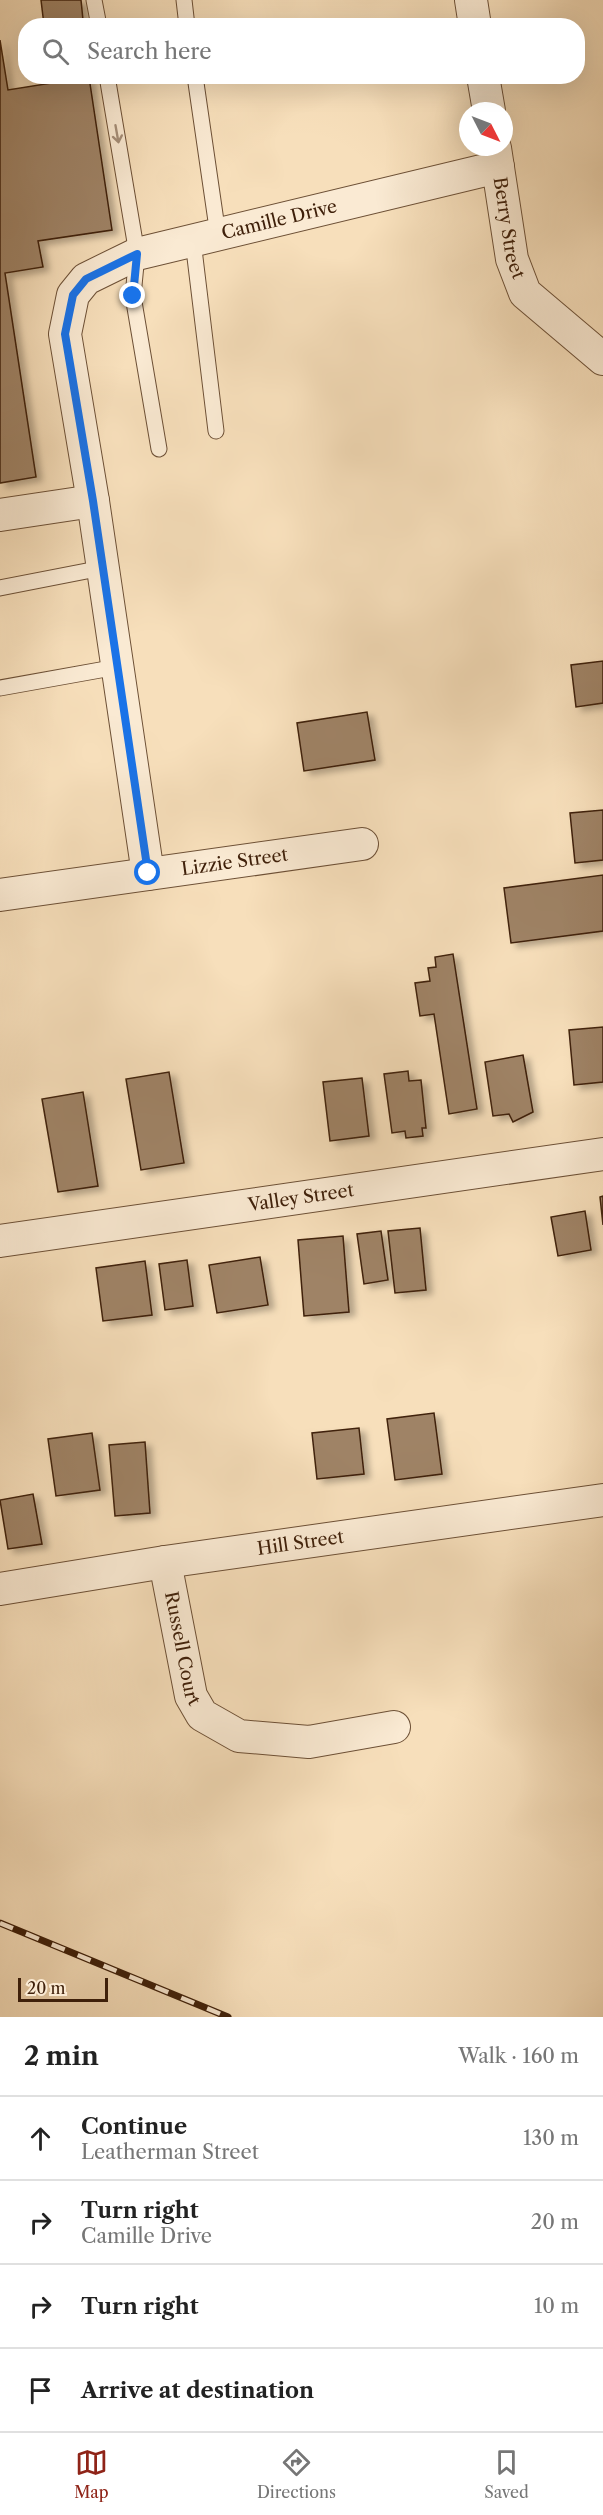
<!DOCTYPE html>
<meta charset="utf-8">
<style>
:root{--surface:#fff;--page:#f6f6f6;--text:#222;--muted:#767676;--line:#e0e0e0;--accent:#8f2418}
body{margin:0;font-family:"Libre Caslon Text",serif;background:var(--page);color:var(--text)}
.compass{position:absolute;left:459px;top:102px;width:54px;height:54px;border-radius:50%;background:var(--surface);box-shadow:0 6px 24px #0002;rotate:132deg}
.scale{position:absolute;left:18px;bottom:15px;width:90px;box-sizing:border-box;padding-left:6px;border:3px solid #3f200a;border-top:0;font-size:16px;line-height:21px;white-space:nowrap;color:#3f200a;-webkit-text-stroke:4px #faead3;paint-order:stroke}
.stop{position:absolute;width:18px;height:18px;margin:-14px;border:4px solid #1a73e8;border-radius:50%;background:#fff}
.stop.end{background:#1a73e8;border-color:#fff;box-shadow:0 2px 6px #0008}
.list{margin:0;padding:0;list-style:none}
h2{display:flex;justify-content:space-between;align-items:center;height:78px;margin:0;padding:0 24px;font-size:26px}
h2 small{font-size:20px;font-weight:400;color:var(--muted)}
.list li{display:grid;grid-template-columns:39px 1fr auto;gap:18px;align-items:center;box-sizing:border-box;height:84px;padding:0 24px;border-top:2px solid var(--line)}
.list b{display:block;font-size:22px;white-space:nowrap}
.list p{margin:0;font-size:20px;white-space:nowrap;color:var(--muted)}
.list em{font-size:20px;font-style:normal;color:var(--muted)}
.icon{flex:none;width:33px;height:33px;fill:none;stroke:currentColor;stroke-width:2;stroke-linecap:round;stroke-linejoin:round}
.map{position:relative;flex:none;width:603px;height:2017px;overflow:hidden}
.search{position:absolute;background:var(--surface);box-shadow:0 6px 24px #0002;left:18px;right:18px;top:18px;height:66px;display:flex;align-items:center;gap:15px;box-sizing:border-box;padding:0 21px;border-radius:24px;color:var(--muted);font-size:22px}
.sheet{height:414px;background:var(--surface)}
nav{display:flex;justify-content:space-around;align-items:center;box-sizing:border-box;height:84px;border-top:2px solid var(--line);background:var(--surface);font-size:16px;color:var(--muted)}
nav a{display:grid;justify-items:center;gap:3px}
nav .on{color:var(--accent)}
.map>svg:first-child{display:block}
.building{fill:#9f8366;stroke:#3f200a;stroke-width:1.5;filter:url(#shadow)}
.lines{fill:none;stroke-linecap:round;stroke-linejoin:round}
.service-casing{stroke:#6d5036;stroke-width:17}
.minor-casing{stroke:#6d5036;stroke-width:34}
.service{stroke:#faead3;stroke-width:15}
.minor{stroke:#faead3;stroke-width:32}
.rail-casing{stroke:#3f200a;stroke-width:7}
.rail{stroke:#faead3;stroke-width:4.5;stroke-dasharray:14;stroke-linecap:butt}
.oneway{stroke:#a68f79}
.route{stroke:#1a73e8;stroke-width:8}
.labels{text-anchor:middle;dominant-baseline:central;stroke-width:5;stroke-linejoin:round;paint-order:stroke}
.street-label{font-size:18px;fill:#3f200a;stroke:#faead3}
</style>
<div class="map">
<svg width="603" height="2017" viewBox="0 0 603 2017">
<defs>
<filter id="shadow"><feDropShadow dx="6" dy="4" stdDeviation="3" flood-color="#0004"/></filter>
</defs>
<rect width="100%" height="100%" fill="#f7dfbb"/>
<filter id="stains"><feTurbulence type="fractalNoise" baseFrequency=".00333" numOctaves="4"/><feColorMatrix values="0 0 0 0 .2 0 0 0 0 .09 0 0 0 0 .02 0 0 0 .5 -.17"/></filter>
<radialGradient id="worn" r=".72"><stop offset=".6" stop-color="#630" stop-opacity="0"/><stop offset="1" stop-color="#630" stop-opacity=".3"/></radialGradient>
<!-- building -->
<path class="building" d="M41,0H81L83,20L44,25Z
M0,40L8,90L89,77L112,230L38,241L43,267L5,273L36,477L0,483Z
M603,661V703L576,707L571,665Z
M367,712L375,760L304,771L297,723Z
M603,810V860L575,863L570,813Z
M603,875V931L511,943L504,888Z
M453,954L477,1109L449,1114L434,1014L420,1016L415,983L430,981L428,968L436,967L435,957Z
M603,1027V1082L574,1085L569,1030Z
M523,1055L533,1112L513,1122L509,1114L493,1116L485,1062Z
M408,1071L409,1081L421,1080L426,1128H422L423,1136L406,1138L405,1131L392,1133L384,1074Z
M169,1072L184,1163L141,1170L126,1079Z
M362,1078L369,1136L330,1141L323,1082Z
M83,1092L98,1186L58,1192L42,1099Z
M603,1196V1225L600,1197Z
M585,1211L591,1250L558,1256L551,1217Z
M420,1228L426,1290L395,1293L388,1231Z
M381,1231L388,1280L364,1284L357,1234Z
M343,1236L349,1312L304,1316L298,1240Z
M260,1257L268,1305L217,1313L209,1265Z
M187,1260L193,1306L165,1310L159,1264Z
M145,1261L152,1315L103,1321L96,1268Z
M434,1413L442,1474L395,1480L387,1419Z
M359,1428L364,1474L317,1479L312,1433Z
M92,1433L100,1490L56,1496L48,1439Z
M145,1442L150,1513L115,1516L109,1445Z
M33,1494L42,1544L8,1549L0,1500Z"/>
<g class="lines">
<defs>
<path id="service" d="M94,0L99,26
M184,0L187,26
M107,76L137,254L133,296L159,449
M195,76L218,235
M193,241L216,431
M0,588L102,568
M0,688L117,667"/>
<g id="minor">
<path d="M471,0L475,26"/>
<path d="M483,76L489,111"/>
<path id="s1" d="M495,148L512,259L525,293L603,359"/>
<path d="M0,515L93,501"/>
<path id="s2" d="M148,874L93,501L65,334L73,295L86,279L137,254L498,167"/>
<path id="s3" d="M0,895L362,844"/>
<path id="s4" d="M0,1241L603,1154"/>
<path id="s5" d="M165,1562L191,1696L202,1715L239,1736L309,1742L394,1727"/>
<path id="s6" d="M0,1589L165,1562L603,1500"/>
</g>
</defs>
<!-- service casing -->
<use href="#service" class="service-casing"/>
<!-- minor casing -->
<use href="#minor" class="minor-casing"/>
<!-- service -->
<use href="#service" class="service"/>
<!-- minor -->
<use href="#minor" class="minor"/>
<defs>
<path id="rail" d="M0,1923L228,2017"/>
</defs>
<!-- rail casing -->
<use href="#rail" class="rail-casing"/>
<!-- rail -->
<use href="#rail" class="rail"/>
</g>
<!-- one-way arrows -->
<defs><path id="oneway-shaft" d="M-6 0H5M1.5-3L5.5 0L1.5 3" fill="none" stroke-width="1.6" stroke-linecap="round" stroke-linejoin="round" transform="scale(1.5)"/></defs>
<use class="oneway" href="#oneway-shaft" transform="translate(117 134) rotate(80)"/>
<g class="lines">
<!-- route -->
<path class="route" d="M133,296L137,254L86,279L73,295L65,334L93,501L148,873"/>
</g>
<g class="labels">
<!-- street labels -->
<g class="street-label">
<text stroke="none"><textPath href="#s2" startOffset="810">Camille Drive</textPath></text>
<text stroke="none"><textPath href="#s1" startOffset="81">Berry Street</textPath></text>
<text stroke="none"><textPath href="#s3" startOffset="237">Lizzie Street</textPath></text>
<text stroke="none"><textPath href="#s4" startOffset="304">Valley Street</textPath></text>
<text stroke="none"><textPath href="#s6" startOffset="304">Hill Street</textPath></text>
<text stroke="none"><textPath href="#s5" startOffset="88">Russell Court</textPath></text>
</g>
</g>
<rect width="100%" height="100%" filter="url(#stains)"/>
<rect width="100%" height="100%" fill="url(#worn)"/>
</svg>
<svg class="compass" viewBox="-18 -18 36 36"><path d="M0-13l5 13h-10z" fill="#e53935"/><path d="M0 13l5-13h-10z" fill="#767676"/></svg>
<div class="scale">20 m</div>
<div class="stop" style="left:148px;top:873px"></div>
<div class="stop end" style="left:133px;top:296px"></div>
<div class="search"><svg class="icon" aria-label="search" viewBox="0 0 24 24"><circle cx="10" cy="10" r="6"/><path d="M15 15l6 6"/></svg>Search here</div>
</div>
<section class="sheet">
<h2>2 min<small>Walk · 160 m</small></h2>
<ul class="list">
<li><svg class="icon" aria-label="ahead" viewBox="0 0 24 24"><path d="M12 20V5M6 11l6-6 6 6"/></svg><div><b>Continue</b><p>Leatherman Street</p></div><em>130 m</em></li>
<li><svg class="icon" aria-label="right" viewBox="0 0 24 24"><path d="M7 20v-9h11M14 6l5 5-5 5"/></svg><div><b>Turn right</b><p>Camille Drive</p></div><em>20 m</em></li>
<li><svg class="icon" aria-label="right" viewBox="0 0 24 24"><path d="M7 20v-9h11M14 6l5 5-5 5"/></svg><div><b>Turn right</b></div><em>10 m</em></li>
<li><svg class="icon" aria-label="arrive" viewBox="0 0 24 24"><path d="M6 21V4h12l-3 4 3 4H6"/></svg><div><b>Arrive at destination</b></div></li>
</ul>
</section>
<nav>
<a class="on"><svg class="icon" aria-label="map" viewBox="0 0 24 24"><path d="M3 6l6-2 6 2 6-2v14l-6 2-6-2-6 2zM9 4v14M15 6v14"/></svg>Map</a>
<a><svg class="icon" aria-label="directions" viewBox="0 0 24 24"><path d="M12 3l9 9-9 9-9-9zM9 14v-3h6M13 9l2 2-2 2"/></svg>Directions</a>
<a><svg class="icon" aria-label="saved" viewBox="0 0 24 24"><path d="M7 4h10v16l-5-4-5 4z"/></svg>Saved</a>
</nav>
